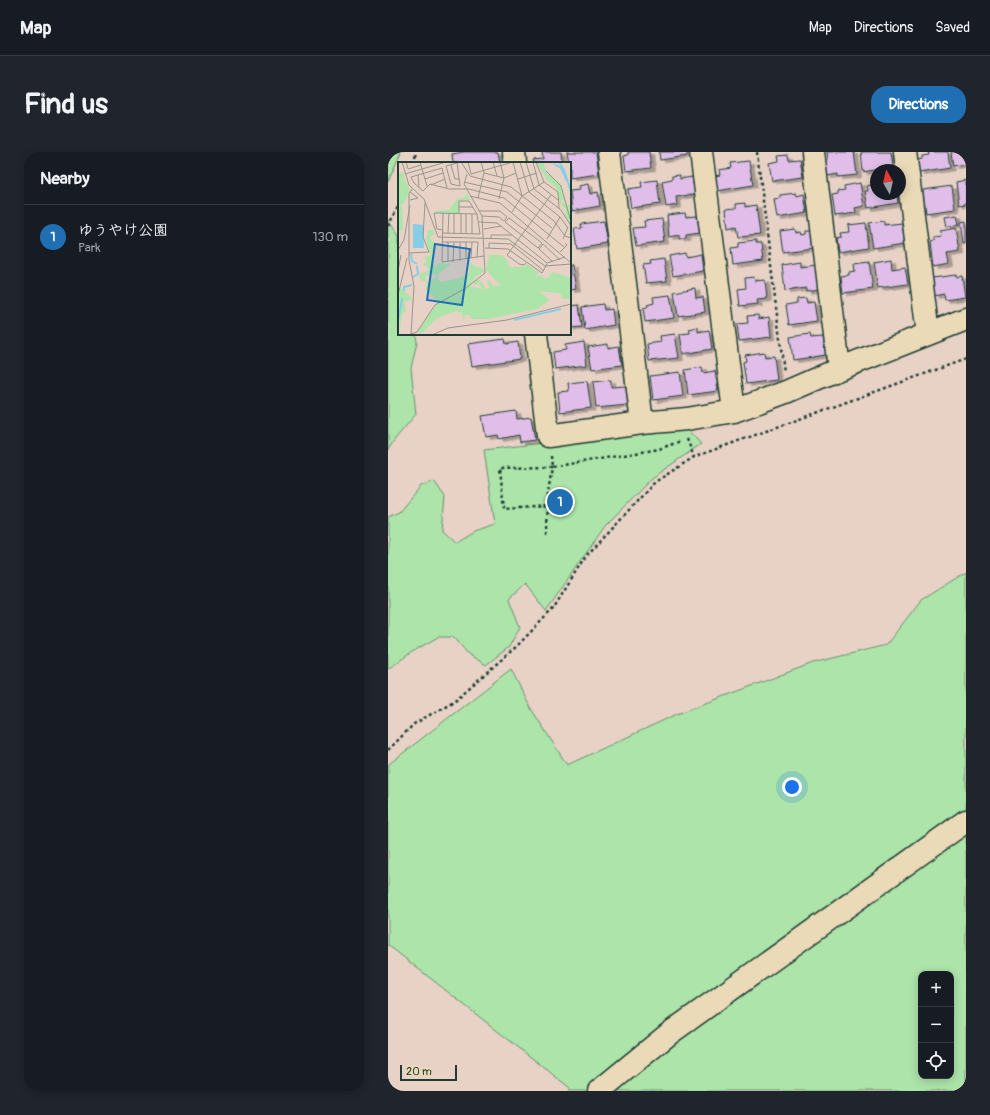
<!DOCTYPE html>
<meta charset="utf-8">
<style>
:root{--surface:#171b24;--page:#20242c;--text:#f1f3f6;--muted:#9ea1a6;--line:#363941;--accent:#1f6fb2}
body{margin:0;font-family:Pangolin,"Klee One",sans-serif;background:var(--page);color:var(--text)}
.controls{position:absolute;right:12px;bottom:12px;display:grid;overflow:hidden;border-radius:8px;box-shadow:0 2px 10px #0003}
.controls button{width:36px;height:36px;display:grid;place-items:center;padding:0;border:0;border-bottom:1px solid var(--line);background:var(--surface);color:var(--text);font:20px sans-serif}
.compass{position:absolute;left:482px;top:12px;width:36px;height:36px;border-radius:50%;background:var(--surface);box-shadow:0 2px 10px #0003;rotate:352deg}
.scale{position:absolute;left:12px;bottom:10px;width:57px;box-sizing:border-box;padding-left:4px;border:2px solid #1f3d34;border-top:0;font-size:11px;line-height:14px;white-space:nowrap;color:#1f3d34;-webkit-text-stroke:3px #ebdab7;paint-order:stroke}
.you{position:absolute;left:404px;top:635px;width:14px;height:14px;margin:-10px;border:3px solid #fff;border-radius:50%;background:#1a73e8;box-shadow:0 0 0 6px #1a73e833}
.badge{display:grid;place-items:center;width:26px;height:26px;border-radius:50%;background:var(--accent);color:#fff;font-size:13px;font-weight:700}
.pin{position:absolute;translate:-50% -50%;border:2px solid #fff;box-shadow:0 1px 4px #0006}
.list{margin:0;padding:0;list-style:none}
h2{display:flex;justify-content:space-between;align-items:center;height:52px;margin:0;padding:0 16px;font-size:17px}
h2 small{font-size:13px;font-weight:400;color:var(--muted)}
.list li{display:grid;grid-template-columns:26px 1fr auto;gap:12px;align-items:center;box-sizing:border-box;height:64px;padding:0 16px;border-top:1px solid var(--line)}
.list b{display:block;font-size:15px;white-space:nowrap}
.list p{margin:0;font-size:13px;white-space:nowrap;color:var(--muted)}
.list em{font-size:13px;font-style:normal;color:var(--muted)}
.icon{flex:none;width:22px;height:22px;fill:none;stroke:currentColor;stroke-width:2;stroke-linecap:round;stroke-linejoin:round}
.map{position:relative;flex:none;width:578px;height:939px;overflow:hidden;border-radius:16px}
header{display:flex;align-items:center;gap:24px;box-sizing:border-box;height:56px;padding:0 20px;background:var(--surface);border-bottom:1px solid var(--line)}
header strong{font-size:19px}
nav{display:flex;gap:22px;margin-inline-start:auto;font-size:14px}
.intro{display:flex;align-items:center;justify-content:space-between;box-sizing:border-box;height:96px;padding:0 24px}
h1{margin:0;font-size:28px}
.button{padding:10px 18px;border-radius:16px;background:var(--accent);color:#fff;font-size:14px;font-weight:700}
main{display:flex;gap:24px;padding:0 24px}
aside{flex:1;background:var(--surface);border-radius:16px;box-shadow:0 2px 10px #0003}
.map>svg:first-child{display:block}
.green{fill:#ace4a9;stroke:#66906e;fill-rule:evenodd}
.building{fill:#e0bee9;stroke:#1f3d34;filter:url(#shadow)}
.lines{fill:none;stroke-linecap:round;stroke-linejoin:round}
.minor-casing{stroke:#1f3d34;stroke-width:25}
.path{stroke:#1f3d34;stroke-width:2.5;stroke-dasharray:3 3;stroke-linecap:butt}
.minor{stroke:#ebdab7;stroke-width:22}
.inset-river{fill:none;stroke:#86cde7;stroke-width:2}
.inset-road{fill:none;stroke:#98968c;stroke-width:1}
.view{fill:#1f6fb2;fill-opacity:0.15;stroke:#1f6fb2;stroke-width:2}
.inset-edge{fill:none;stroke:#1f3d34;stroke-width:2}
</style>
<header>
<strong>Map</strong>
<nav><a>Map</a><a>Directions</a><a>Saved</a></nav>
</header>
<div class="intro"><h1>Find us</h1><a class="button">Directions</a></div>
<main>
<aside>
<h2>Nearby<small></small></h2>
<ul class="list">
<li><span class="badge">1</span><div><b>ゆうやけ公園</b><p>Park</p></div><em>130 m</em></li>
</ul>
</aside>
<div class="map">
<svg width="578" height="939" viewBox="0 0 578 939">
<defs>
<filter id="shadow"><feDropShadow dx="4.5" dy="2.5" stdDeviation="0" flood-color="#0004"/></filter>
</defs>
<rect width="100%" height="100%" fill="#e8d2c6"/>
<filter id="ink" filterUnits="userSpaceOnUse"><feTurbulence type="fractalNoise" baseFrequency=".025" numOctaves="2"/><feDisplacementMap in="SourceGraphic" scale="8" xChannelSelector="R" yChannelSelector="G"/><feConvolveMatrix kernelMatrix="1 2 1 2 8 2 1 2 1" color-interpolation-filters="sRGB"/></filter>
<g filter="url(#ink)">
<!-- green -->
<path class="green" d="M0,0H13L0,30Z
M0,68L11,84V182H28L29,190L23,216L28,262L7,287L0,298Z
M296,274L313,292L264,326L217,374L158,459L137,432L121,447L132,475L121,495L98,513L80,502L66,485H50L24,500L0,517V365L11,360L33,334L46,329L57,345L54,378L67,390L85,379L107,372L96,298Z
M578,420V939H180L182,936L0,793V615L1,612L123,517L142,555L179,613L289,562L425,511L498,493L533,448ZM533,822H563V924H533Z"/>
<!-- building -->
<path class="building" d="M76,0H110L112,11H65L64,2Z
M154,0H173L174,11H146L145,8L155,7Z
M179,0H208L211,22L182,26V11H181Z
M240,0H261L263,16L238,19L236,4L240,3Z
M271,0H299V4L272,8Z
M439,0H466L469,23L450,25V22L439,24L437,8H440Z
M473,0H503L505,15L475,20Z
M540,0H560L562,16L531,21L530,8L534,7V4L541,3Z
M563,0H578V12L565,14Z
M400,3L401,8L412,7L415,25L384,29L381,11L391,9L390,4Z
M361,9L365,33L329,39L327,24L332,23L331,18L343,16L342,11Z
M292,23V27L304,25L307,42L288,45L289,53L278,55L274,29L284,27V24Z
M269,28L272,52L243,56L240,37L254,35L253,30Z
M578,28V52L571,53L568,30Z
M472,31L476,54L467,56L468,61L447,64L444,43L450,42V39L457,38L456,34Z
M200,32L202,42L210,40L212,54L184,59L182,39L192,38L191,34Z
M488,32V42H509L510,51L480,56L477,39H480L479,34Z
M564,34L567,57L538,61L535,38Z
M408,41L409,44L416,42L419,61L389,66L386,47L392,46V43Z
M357,51V55L368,53L372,83L350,85L348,74L340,76L338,57L348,56V52Z
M297,61L298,65L309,64L312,81L298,83V87H291V83L281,85L279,63Z
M569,63L571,72L559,75L557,65Z
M274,67L277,90L248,94L245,76L257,75L256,69Z
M216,69L220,92L189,97L186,77L194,76L193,72Z
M496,69V73L514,71L517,91L485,96L481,71Z
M578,69V92H576L573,70Z
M478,71L481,95L450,100L448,86L453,85L452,81L461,80L460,73Z
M568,76L572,100L559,102L561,112L545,115L542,90L545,89V85L553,84L552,79Z
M407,77L408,81L413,80L414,83L418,82V79H423L425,96L395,100L392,79Z
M368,89V92H373L375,109L345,113L343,96L350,95V91Z
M297,101L298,105L313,102L315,119L285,124L281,104Z
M276,107L279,129L258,131L255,113L263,112L262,109Z
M503,107L504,117L517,115L520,132L490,136L486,110Z
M412,110V115L429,113L432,137L418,139V136L397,139L394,113Z
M481,110L485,137L455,141L453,124L461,123V120L467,119L466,112Z
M182,113H184L188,137L182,138Z
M568,123L569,125L574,124L577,145L557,148L556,142L546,144L544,126Z
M366,125L367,129L377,128L379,147L369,148L370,152L352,154L350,137L358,136L357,126Z
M307,136L308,146L315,145L317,160L290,164L286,140Z
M282,143L286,166L257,170L255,156L260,155L259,153L266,151L265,145Z
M418,146L419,151L426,150L429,169L401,173L398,153L409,151V147Z
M215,152L216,158L224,157L226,173L197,178L194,155Z
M191,153L194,175L182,176V154Z
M370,163L371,167L381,165L383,185L351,189L349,172L360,171L359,164Z
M310,175V180L321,178L324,197L295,202L292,182L302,181L301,177Z
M287,182L291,206L261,209L259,192L273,190L272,184Z
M422,182L423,186L435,185L438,203L405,208L402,185Z
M117,187L118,192L130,190L132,207L84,214L80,192Z
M196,190L199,213L167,217L165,200L178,198L177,193Z
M220,192V196L231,194L234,213L204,217L200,195Z
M376,200L377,205L386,204L389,228L358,232L355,210L358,209L357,203Z
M314,215L315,221L327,219L330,239L300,243L297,218Z
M292,220L295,244L265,248L262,224Z
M223,228V235L238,234L240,253L208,256L205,230Z
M199,229L203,256L172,260L170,240L181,239L180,231Z
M128,259L129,267L143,265L147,288L132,290L131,283L111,287L110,283L98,285L94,264Z"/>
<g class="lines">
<defs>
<path id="minor" d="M126,0L127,11
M221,0L254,271
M313,0L346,259
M425,0L451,217
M517,0L540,182
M148,182L160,284L254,271L299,267L346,259L398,240L451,217L578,167
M211,939L282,881L578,669"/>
</defs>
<!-- minor casing -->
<use href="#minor" class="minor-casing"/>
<!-- path -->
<path class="path" d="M369,0L396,220
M26,11L28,0
M0,74L11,53
M299,287L306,305
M163,304L164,315L271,297L293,289
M159,381L160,341L164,315L112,316L116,357L160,354
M0,598L26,572L66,549L129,494L165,457L198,404L267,330L306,305L578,207"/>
<!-- minor -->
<use href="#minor" class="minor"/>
</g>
</g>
<!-- overview -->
<g transform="translate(10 10)">
<rect width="173" height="173" fill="#e8d2c6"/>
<path d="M138,0H145L149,11L163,22L166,36L163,40L173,44V64L167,53L168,48L162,41L158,25L150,19ZM6,11V17L12,28L6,42L0,43V12ZM69,31L72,38H61V51H37V49L51,48L59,37L66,36ZM4,43L5,68L0,69V44ZM30,68H34L37,72L31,76L38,82L36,98L32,103L37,102L38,106L40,101L53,102L38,114L36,112L27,114L28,119H23L21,112L32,108L25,102L28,100L27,95L33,93L28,78ZM91,93H103L109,98L111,105H125L129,102L140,110L138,116L141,113L148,117L155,110L173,116V137H164L163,132L160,131L141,129L152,138L139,147L89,157H74L71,153H67L66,159L64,151L59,149L39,156L22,173L21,168L40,140L28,127V121L40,114L42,120L62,116L71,111L72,99L76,104L84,106L86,110L78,114L72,124L84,127L81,121L77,123L75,121L81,117L87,125L85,127L92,126L89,120L91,118L95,124H103L88,108ZM2,125L15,137L6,140L8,149L4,152L2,168L0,131Z" fill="#ace4a9"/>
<path d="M15,62L25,63L26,86H15Z" fill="#86cde7"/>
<path class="inset-river" d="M161,0L166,8L173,30M156,2L163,6L169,19M13,92L14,99L19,102M15,115L20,112L19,104M6,129V125L14,123M116,158L163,147M0,159L4,136"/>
<path class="inset-road" d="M4,0L11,23L26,37L40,75L110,77L147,104L173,102M8,0L10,7L23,3M22,0L29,24M59,0L62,24M63,0L72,14L113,25L156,59L167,74L173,76M70,0L73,12L115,0M95,0L99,14M115,0L124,34M122,0L131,30L162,55L170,66M128,0L136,27L163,48L173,64M135,0L141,23L160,38M138,0L146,20L160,30L161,47M59,1L48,4L53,22L62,24M53,3L57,17H62M148,9L163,24L173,60M86,11L106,16L118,11M7,12L48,0M20,13L21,25M27,17L45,11M120,17L139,11M66,20L109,30L154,66M33,23L47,17M49,26L44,6L13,15L16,21L25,29L32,22L51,27H71L106,36L166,85M12,30L20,36L12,38M72,34L102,41L172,100M80,36L86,11L83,0M101,37L106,16L102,0M61,45H75M81,49H102L109,55L106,59L101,55L84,54M114,50L124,34L146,20M45,51L44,100L86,94M111,56L144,81L140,86L107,60ZM81,60L99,61L149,101L167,95M86,67L103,64M45,68L39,67L36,51L79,52M45,71L82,72L79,52L71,39H61V52M50,71L51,51M56,72V52M63,72V52M68,72V52M74,72V52M93,77V73H114M149,77L162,55M165,77L170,65M44,80H80L79,95M87,86L110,87L144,111L149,102M91,86V81L113,82L146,109M0,88L6,78L12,43M162,90L169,83L167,81M11,91L31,90L25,75L27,41M73,96L74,80M68,97V80M62,99V80M50,100V80M55,100L56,80M155,100L141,87L145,82L162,98M128,101L126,103L121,102L109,93L153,33M0,109L3,93M0,133L9,96M13,172L19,170L37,143L68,126L87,111L84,54L66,22L69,12M13,173L16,124L11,98V32L14,27M34,173L50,166L109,158L173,142"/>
<path class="view" d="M37,82L72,87L64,143L29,138Z"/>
<rect width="173" height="173" class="inset-edge"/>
</g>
</svg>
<div class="controls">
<button>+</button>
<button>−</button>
<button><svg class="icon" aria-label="locate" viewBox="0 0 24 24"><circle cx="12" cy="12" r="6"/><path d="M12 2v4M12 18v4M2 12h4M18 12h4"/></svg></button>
</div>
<svg class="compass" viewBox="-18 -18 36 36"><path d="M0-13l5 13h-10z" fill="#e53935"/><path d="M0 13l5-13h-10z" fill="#9ea1a6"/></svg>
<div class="scale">20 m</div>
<div class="you"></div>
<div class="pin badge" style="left:172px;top:350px">1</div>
</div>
</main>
